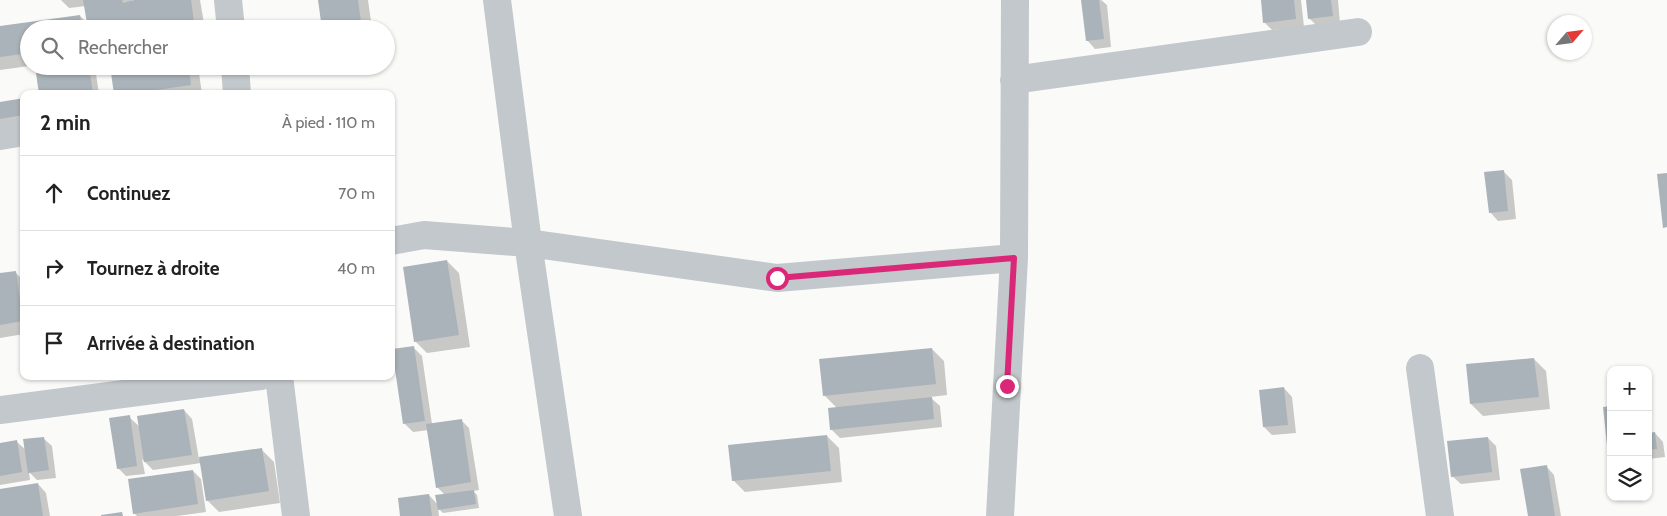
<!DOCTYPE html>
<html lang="fr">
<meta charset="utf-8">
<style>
:root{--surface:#fff;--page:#f2f2f2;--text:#222;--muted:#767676;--line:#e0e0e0}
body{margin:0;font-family:Cabin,sans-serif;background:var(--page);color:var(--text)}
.controls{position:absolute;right:15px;bottom:15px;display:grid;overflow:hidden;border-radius:10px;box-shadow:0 1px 4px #0004}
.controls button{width:45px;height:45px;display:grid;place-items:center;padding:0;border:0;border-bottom:1px solid var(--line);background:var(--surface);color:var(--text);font:25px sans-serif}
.compass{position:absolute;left:1547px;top:15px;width:45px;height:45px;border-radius:50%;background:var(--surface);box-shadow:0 1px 4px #0004;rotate:62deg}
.stop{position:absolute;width:15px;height:15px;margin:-11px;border:4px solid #db2777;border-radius:50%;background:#fff}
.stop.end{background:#db2777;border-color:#fff;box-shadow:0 1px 5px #0008}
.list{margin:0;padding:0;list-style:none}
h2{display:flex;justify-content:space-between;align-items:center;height:65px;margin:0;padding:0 20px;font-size:21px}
h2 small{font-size:16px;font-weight:400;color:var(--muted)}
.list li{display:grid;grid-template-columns:32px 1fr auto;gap:15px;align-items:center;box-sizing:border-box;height:75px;padding:0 20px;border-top:1px solid var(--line)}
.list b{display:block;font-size:19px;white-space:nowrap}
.list em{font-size:16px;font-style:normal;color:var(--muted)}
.icon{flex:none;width:28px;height:28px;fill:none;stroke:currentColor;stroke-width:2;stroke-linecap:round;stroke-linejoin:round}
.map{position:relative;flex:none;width:1667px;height:516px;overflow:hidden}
.search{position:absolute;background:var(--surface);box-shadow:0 1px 4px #0004;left:20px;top:20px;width:375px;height:55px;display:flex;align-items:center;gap:12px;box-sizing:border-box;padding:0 18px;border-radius:28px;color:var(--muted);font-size:19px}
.panel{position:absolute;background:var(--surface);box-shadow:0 1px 4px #0004;left:20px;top:90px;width:375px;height:290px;border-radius:10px}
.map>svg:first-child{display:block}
.shadow{fill:#0003}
.building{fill:#aab3b9}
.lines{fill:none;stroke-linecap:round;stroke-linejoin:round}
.minor{stroke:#c3c8cc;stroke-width:28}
.route{stroke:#db2777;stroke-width:6}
</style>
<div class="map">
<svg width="1667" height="516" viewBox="0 0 1667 516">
<rect width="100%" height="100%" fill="#fafaf8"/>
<!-- shadow -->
<path class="shadow" d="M61,0H132V3L135,0H200L205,29H29V66L0,70V28L80,16L88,24L86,6L69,8Z
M319,0H368L372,29H324Z
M1083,0H1101L1107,5L1111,47L1095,49L1087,40Z
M1262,0H1301L1304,27L1272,30L1264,22Z
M1307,0H1338L1340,24L1317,26L1309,18Z
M88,66L96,74L99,94H40Z
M111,66H198L202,94H115Z
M333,66H378V68L340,73Z
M24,100V125L0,124V103Z
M1504,172L1512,180L1516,219L1498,221L1490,212Z
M447,261L459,273L470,347L427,353L415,341Z
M15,272L24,281V334L0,338V274Z
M413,347L422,356L432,424L461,420L469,428L479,490L473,491L477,495L479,508L443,513L438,508L439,516H402L429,495L438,505L445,495L437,487L429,430L413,432L405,424L394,350Z
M932,349L944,361L947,395L930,397L940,406L942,427L840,438L831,429L837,408L824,395Z
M1534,359L1546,371L1550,409L1483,416L1471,404L1467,366Z
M114,376H145L118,380Z
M1284,388L1292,397L1296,433L1272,435L1264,427Z
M184,410L192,419L199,459L262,450L274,462L280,503L219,512L207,500L201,463L153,470L142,459L145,474L126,476L118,468L129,417L140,427Z
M1648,411L1652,434L1655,433L1663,442L1665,457L1648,459Z
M827,436L839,448L842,482L745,492L733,480Z
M43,438L52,446L56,478L37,480L29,472L30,480L0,485V444L17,442L26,450Z
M1488,438L1496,446L1500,480L1461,484L1452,476Z
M1546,466L1554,475L1561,516H1529Z
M193,471L201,479L206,512L177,516H137L134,513Z
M38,484L46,493L50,516H0V490Z"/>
<!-- building -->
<path class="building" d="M83,0H122L123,3L134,0H191L195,29H88Z
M318,0H358L362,29H322Z
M1081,0H1099L1104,39L1086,41Z
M1261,0H1294L1296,19L1263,23Z
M1306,0H1331L1333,16L1308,19Z
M80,15L82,29H29V53L0,57V26Z
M78,66H89L93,94H39L36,73Z
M110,66H189L191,85L129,94H114Z
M24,98V115L0,119V102Z
M1504,170L1508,211L1489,213L1484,172Z
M1667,173V227L1663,228L1657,174Z
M447,260L459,335L414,342L403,267Z
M16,271L23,321L0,325V273Z
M414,346L425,421L403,424L392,349Z
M932,348L936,384L823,396L819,359Z
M1534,358L1539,397L1470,404L1466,364Z
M1284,387L1288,425L1263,427L1259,390Z
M932,397L934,419L830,430L828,408Z
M1611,406V455H1608L1603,407Z
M184,409L192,455L144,462L137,416Z
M130,415L137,466L117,469L109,418Z
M462,419L471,482L436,488L426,424Z
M1655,432L1657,449L1648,450V433Z
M827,435L831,471L732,481L728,445Z
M44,437L49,470L28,473L23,439Z
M1488,437L1492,472L1451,477L1447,441Z
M17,440L22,472L0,476V443Z
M262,448L269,491L206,501L199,457Z
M1547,465L1555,516H1528L1520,469Z
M193,470L198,504L133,514L128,479Z
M38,483L43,516H0V489Z
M474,490L476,504L438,510L435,495Z
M429,494L432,516H400L398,498Z
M122,512L123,516H101V515Z"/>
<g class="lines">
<!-- minor -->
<path class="minor" d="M228,0L231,29
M497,0L528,243L568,516
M235,66L237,94
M1014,80L1358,32
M0,136L24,132
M391,241L424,235L528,243L777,278L1014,258
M1420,368L1440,516
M279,376L296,516
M0,410L261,376
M1000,516L1014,258L1015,0"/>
</g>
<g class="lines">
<!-- route -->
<path class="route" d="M777,278L1014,258L1007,386"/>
</g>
</svg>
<div class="controls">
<button>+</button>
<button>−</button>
<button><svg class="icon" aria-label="layers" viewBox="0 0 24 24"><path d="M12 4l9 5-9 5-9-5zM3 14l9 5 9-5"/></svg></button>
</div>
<svg class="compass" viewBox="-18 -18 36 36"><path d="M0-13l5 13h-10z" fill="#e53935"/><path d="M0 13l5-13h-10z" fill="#767676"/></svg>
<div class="stop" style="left:777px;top:278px"></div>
<div class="stop end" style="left:1007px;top:386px"></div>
<div class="search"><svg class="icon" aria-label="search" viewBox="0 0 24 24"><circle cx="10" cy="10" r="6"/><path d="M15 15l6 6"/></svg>Rechercher</div>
<section class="panel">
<h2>2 min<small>À pied · 110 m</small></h2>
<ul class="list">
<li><svg class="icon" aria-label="ahead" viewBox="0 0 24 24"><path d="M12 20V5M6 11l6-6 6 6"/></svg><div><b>Continuez</b></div><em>70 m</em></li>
<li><svg class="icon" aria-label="right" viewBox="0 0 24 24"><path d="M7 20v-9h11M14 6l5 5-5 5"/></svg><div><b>Tournez à droite</b></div><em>40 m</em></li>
<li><svg class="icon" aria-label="arrive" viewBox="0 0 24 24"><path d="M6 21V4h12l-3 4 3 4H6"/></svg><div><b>Arrivée à destination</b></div></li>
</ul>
</section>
</div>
